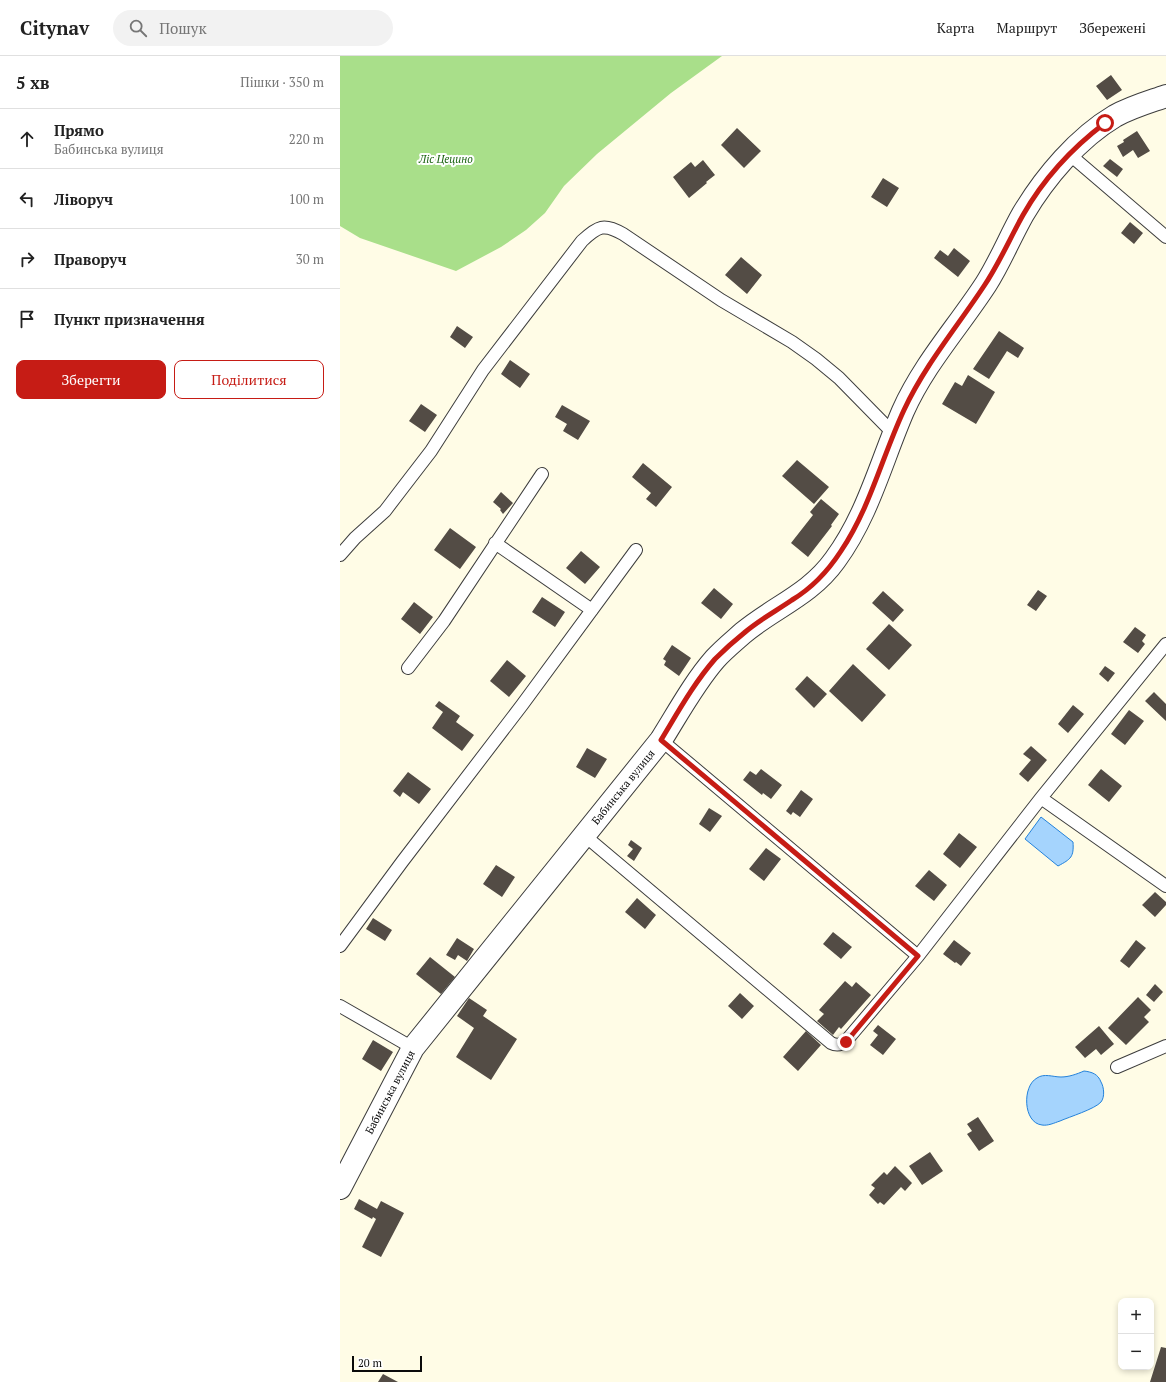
<!DOCTYPE html>
<html lang="uk">
<meta charset="utf-8">
<style>
:root{--surface:#fff;--page:#f2f2f2;--text:#222;--muted:#767676;--line:#e0e0e0;--accent:#c61c15}
body{margin:0;font-family:"PT Serif",serif;background:var(--page);color:var(--text)}
.controls{position:absolute;right:12px;bottom:12px;display:grid;overflow:hidden;border-radius:8px;box-shadow:0 2px 6px #0003}
.controls button{width:36px;height:36px;display:grid;place-items:center;padding:0;border:0;border-bottom:1px solid var(--line);background:var(--surface);color:var(--text);font:20px sans-serif}
.scale{position:absolute;left:12px;bottom:10px;width:70px;box-sizing:border-box;padding-left:4px;border:2px solid #0a0a0a;border-top:0;font-size:11px;line-height:14px;white-space:nowrap;color:#0a0a0a;-webkit-text-stroke:3px #fff;paint-order:stroke}
.stop{position:absolute;width:12px;height:12px;margin:-9px;border:3px solid #c61c15;border-radius:50%;background:#fff}
.stop.end{background:#c61c15;border-color:#fff;box-shadow:0 1px 4px #0008}
.list{margin:0;padding:0;list-style:none}
h2{display:flex;justify-content:space-between;align-items:center;height:52px;margin:0;padding:0 16px;font-size:17px}
h2 small{font-size:13px;font-weight:400;color:var(--muted)}
.list li{display:grid;grid-template-columns:26px 1fr auto;gap:12px;align-items:center;box-sizing:border-box;height:60px;padding:0 16px;border-top:1px solid var(--line)}
.list b{display:block;font-size:15px;white-space:nowrap}
.list p{margin:0;font-size:13px;white-space:nowrap;color:var(--muted)}
.list em{font-size:13px;font-style:normal;color:var(--muted)}
.actions{display:flex;gap:8px;padding:12px 16px}
.actions a{flex:1;padding:9px 0;border:1px solid var(--accent);border-radius:8px;text-align:center;font-size:14px;color:var(--accent)}
.actions .main{background:var(--accent);color:#fff}
.icon{flex:none;width:22px;height:22px;fill:none;stroke:currentColor;stroke-width:2;stroke-linecap:round;stroke-linejoin:round}
.map{position:relative;flex:none;width:826px;height:1326px;overflow:hidden}
header{display:flex;align-items:center;gap:24px;box-sizing:border-box;height:56px;padding:0 20px;background:var(--surface);border-bottom:1px solid var(--line)}
header strong{font-size:19px}
nav{display:flex;gap:22px;margin-inline-start:auto;font-size:14px}
.search{width:280px;height:36px;background:var(--page);display:flex;align-items:center;gap:10px;box-sizing:border-box;padding:0 14px;border-radius:22px;color:var(--muted);font-size:15px}
main{display:flex}
aside{flex:1;background:var(--surface)}
.map>svg:first-child{display:block}
.forest{fill:#a9df8a}
.water{fill:#a5d4fd;stroke:#2482db}
.building{fill:#534c45}
.lines{fill:none;stroke-linecap:round;stroke-linejoin:round}
.lane-casing{stroke:#3d3d3d;stroke-width:14}
.street-casing{stroke:#3d3d3d;stroke-width:24}
.lane{stroke:#fff;stroke-width:12}
.street{stroke:#fff;stroke-width:22}
.route{stroke:#c61c15;stroke-width:5}
.labels{text-anchor:middle;dominant-baseline:central;stroke-width:4;stroke-linejoin:round;paint-order:stroke}
.park-label{font-size:11px;font-style:italic;fill:#1f6615;stroke:#fff}
.street-label{font-size:11px;fill:#0a0a0a;stroke:#fff}
</style>
<header>
<strong>Citynav</strong>
<div class="search"><svg class="icon" aria-label="search" viewBox="0 0 24 24"><circle cx="10" cy="10" r="6"/><path d="M15 15l6 6"/></svg>Пошук</div>
<nav><a>Карта</a><a>Маршрут</a><a>Збережені</a></nav>
</header>
<main>
<aside>
<h2>5 хв<small>Пішки · 350 m</small></h2>
<ul class="list">
<li><svg class="icon" aria-label="ahead" viewBox="0 0 24 24"><path d="M12 20V5M6 11l6-6 6 6"/></svg><div><b>Прямо</b><p>Бабинська вулиця</p></div><em>220 m</em></li>
<li><svg class="icon" aria-label="left" viewBox="0 0 24 24"><path d="M17 20v-9H6M10 6l-5 5 5 5"/></svg><div><b>Ліворуч</b></div><em>100 m</em></li>
<li><svg class="icon" aria-label="right" viewBox="0 0 24 24"><path d="M7 20v-9h11M14 6l5 5-5 5"/></svg><div><b>Праворуч</b></div><em>30 m</em></li>
<li><svg class="icon" aria-label="arrive" viewBox="0 0 24 24"><path d="M6 21V4h12l-3 4 3 4H6"/></svg><div><b>Пункт призначення</b></div></li>
</ul>
<div class="actions"><a class="main">Зберегти</a><a>Поділитися</a></div>
</aside>
<div class="map">
<svg width="826" height="1326" viewBox="0 0 826 1326">
<rect width="100%" height="100%" fill="#fffce6"/>
<!-- forest -->
<path class="forest" d="M0,0H382L331,37L257,98L224,130L205,157L186,174L161,191L116,215L20,182L0,170Z"/>
<!-- water -->
<path class="water" d="M701,761L733,786C734,801 731,803 718,810L685,783Z
M744,1015C752,1016 758,1018 761,1026C764,1031 765,1041 761,1046C755,1053 729,1061 720,1065C714,1067 708,1070 702,1069C683,1067 682,1030 697,1022C704,1017 713,1021 721,1021C729,1021 737,1018 744,1015Z"/>
<!-- building -->
<path class="building" d="M771,19L782,34L767,44L756,30Z
M397,72L421,95L404,112L381,89Z
M797,75L810,95L798,102L793,94L783,101L777,90L784,86L783,84Z
M770,103L783,113L777,121L763,110Z
M363,104L375,119L366,126L367,127L349,142L333,121L351,106L355,111Z
M543,122L559,132L547,151L531,141Z
M790,166L803,177L794,188L781,177Z
M614,192L630,205L618,221L594,202L600,194L608,200Z
M401,201L422,219L407,238L385,219Z
M117,270L133,281L125,292L110,281Z
M659,275L684,292L678,302L667,295L649,323L633,313Z
M170,304L190,318L180,332L161,318Z
M628,319L655,336L636,368L602,348L615,326L622,330Z
M81,348L97,359L85,376L69,365Z
M222,349L250,365L238,384L223,375L227,368L215,361Z
M457,404L489,431L474,448L442,420Z
M303,407L332,431L316,451L306,443L311,437L292,421Z
M161,436L173,447L163,458L160,454L161,453L153,446Z
M481,443L499,458L491,469L492,470L468,501L451,487L473,459L470,456Z
M110,472L136,491L120,513L94,494Z
M241,495L260,511L245,528L226,512Z
M374,532L393,548L381,563L361,547Z
M698,534L707,540L696,555L687,549Z
M543,535L564,554L553,566L532,547Z
M202,541L225,556L215,571L192,556Z
M74,546L93,561L80,578L61,563Z
M549,568L572,589L549,614L526,593Z
M795,571L806,579L802,585L805,588L798,597L783,586Z
M332,589L351,602L339,620L324,609L326,605L323,603Z
M167,604L186,620L169,641L150,625Z
M513,608L546,639L522,666L489,635Z
M765,610L775,617L768,626L759,618Z
M467,620L487,638L474,652L455,633Z
M814,636L826,648V665L805,645Z
M99,645L120,660L116,666L134,679L122,695L92,672L103,656L95,650Z
M733,649L744,658L728,677L718,668Z
M789,654L804,665L785,689L771,678Z
M691,690L707,704L688,726L679,718L691,704L683,698Z
M247,692L267,703L255,722L236,711Z
M421,713L442,729L431,743L423,737L422,739L403,724L410,715L416,719Z
M761,713L782,730L769,746L748,729Z
M68,716L91,733L79,748L63,736L60,741L53,735Z
M461,734L473,743L460,761L453,756L451,759L446,755Z
M369,752L382,760L370,776L359,768Z
M619,777L637,791L620,812L603,798Z
M291,784L302,792L294,805L287,800L293,793L288,789Z
M426,792L441,803L424,825L409,813Z
M156,809L175,821L162,841L143,828Z
M589,814L607,829L594,845L575,830Z
M815,836L826,846V849L815,861L802,849Z
M297,842L316,859L305,873L285,856Z
M33,862L52,874L45,885L26,873Z
M493,876L512,891L501,903L483,888Z
M117,882L134,893L127,905L118,899L115,904L106,899Z
M614,884L631,897L621,910L616,906L615,907L603,898Z
M796,884L806,892L789,912L780,905Z
M90,901L115,921L101,938L76,918Z
M505,925L512,931L516,926L531,939L501,973L499,971L493,979L477,965L484,958L479,954Z
M815,928L823,936L814,946L806,939Z
M400,937L414,950L402,963L388,950Z
M798,941L811,954L804,961L809,966L786,989L768,972Z
M129,942L147,954L143,960L177,983L151,1024L116,1001L134,972L117,960Z
M538,969L556,983L543,999L530,989L538,979L533,975Z
M759,970L774,988L761,999L756,993L745,1002L735,991Z
M466,975L481,989L458,1015L443,1001Z
M33,984L53,996L41,1015L22,1003Z
M638,1061L654,1085L639,1095L627,1078L632,1075L627,1068Z
M590,1096L603,1115L582,1129L569,1110Z
M555,1110L572,1127L565,1135L561,1131L544,1149L540,1146L538,1148L529,1139L535,1132L531,1129L544,1116L547,1119Z
M19,1143L37,1153L41,1145L64,1157L41,1201L22,1191L36,1163L33,1161L32,1163L14,1153Z
M821,1291L826,1292V1326H810Z
M43,1318L58,1326H38Z"/>
<g class="lines">
<defs>
<path id="lane" d="M729,98L826,181
M155,487L252,554
M0,499L15,482L45,455L61,434L91,395L143,314L242,185C258,170 264,167 283,178L381,244L452,286L476,303L499,322L554,378
M68,612L104,565L202,418
M321,684L578,900L701,742L826,588
M701,742L826,830
M244,779L491,987C497,990 501,989 506,985L578,900
M0,890L62,806L182,649L296,494
M0,950L73,992
M777,1011L826,990"/>
<path id="street" d="M0,1132L73,992L321,684C338,657 354,627 375,603C383,594 394,585 403,577C434,551 470,539 495,504C528,459 541,406 563,355C584,308 618,271 646,228C660,206 670,181 683,158C705,121 738,82 775,60C791,51 809,46 826,40"/>
</defs>
<!-- lane casing -->
<use href="#lane" class="lane-casing"/>
<!-- street casing -->
<use href="#street" class="street-casing"/>
<!-- lane -->
<use href="#lane" class="lane"/>
<!-- street -->
<use href="#street" class="street"/>
</g>
<g class="lines">
<!-- route -->
<path class="route" d="M506,986L578,900L321,684C338,656 354,627 375,603C384,594 394,585 404,577C419,564 436,555 452,544C472,532 488,515 501,495C530,452 542,401 564,354C585,309 617,271 644,230C659,208 670,182 683,159C704,122 732,92 765,67"/>
</g>
<g class="labels">
<!-- park labels -->
<g class="park-label">
<text x="106" y="103">Ліс Цецино</text>
</g>
<!-- street labels -->
<g class="street-label">
<text transform="translate(283 731) rotate(-51)">Бабинська вулиця</text>
<text transform="translate(50 1036) rotate(-62)">Бабинська вулиця</text>
</g>
</g>
</svg>
<div class="controls">
<button>+</button>
<button>−</button>
</div>
<div class="scale">20 m</div>
<div class="stop" style="left:765px;top:67px"></div>
<div class="stop end" style="left:506px;top:986px"></div>
</div>
</main>
